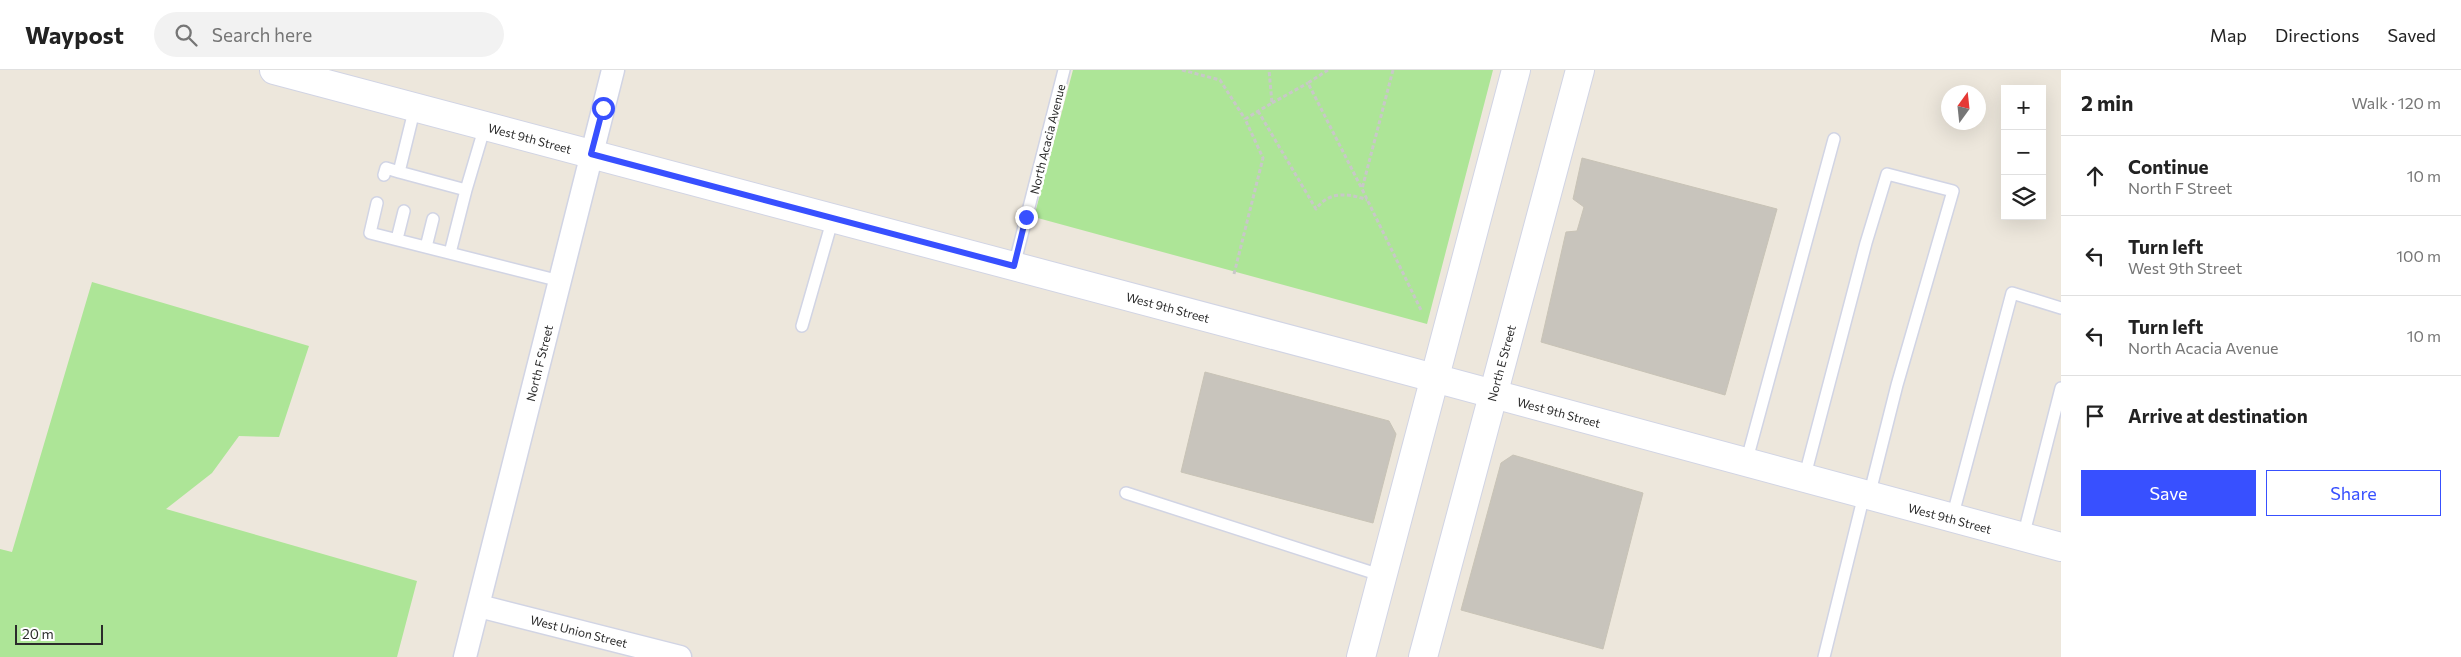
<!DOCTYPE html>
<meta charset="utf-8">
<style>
:root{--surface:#fff;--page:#f2f2f2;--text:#222;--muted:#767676;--line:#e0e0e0;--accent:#3850ff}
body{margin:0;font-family:Commissioner,sans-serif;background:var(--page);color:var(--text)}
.controls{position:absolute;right:15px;top:15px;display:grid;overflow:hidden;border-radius:0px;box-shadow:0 5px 20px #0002}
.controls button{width:45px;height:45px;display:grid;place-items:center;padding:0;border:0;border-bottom:1px solid var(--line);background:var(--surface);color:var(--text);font:25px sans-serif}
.compass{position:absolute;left:1941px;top:15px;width:45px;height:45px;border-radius:50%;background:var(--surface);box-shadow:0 5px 20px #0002;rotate:15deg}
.scale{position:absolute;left:15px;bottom:12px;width:88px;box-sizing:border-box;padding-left:5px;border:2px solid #2b2b2b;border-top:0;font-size:14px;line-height:18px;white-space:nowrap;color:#2b2b2b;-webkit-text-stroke:4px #fff;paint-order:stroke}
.stop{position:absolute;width:15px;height:15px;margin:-11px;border:4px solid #3850ff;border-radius:50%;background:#fff}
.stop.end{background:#3850ff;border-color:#fff;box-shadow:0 1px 5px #0008}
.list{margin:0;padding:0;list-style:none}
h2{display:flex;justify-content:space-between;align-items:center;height:65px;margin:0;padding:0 20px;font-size:21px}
h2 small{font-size:16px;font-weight:400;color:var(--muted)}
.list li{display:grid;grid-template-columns:32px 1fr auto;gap:15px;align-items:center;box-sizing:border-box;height:80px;padding:0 20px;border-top:1px solid var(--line)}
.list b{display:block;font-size:19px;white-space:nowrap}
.list p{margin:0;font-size:16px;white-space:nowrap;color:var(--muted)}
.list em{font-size:16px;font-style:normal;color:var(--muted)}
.actions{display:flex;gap:10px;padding:15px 20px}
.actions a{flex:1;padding:11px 0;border:1px solid var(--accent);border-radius:0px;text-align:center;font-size:18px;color:var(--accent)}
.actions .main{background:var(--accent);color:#fff}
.icon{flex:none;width:28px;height:28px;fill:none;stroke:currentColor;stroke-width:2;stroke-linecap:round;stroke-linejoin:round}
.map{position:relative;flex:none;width:2061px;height:587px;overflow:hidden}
header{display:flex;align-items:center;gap:30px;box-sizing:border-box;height:70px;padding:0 25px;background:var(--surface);border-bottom:1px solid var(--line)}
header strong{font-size:24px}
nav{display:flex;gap:28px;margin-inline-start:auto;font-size:18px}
.search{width:350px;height:45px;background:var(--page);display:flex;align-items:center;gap:12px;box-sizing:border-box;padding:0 18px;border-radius:28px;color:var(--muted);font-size:19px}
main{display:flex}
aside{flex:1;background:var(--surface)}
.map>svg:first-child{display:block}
.green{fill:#ade597}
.building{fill:#c8c4bc;stroke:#c8c3b6}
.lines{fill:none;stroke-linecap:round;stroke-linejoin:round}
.service-casing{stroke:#d1d4e4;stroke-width:14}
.minor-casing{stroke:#d1d4e4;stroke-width:25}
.tertiary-casing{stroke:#d1d4e4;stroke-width:30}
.secondary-casing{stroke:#d1d4e4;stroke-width:30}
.path{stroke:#c8c8c8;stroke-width:3;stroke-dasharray:4 2.5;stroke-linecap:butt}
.service{stroke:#fff;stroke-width:11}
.minor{stroke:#fff;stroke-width:22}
.tertiary{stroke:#fff;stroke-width:28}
.secondary{stroke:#fff;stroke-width:28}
.route{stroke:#3850ff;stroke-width:6}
.labels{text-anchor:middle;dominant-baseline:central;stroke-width:5;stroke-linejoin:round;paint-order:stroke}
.street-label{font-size:12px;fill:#2b2b2b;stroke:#fff}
</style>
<header>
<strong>Waypost</strong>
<div class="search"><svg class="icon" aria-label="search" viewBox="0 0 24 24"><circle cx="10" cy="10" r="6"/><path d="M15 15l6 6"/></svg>Search here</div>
<nav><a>Map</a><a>Directions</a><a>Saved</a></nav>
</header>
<main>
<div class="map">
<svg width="2061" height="587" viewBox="0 0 2061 587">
<rect width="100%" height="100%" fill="#ede7dc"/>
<!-- green -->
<path class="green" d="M1073,0H1493L1427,254L1034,147Z
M92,212L309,276L279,367L239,366L212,403L166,439L417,511L397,587H0V479L12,482Z"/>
<!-- building -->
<path class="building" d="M1582,88L1777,139L1725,325L1541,272L1566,162L1577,161L1584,137L1573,129Z
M1205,302L1389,351L1396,364L1373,453L1181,402Z
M1513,385L1643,423L1603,579L1461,540L1501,393Z"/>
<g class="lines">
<defs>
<path id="service" d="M415,37L399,102L466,120L485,56
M384,105L386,98L399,102
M377,133L370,163L560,211
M397,169L404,141
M426,177L433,149
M450,183L466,120
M1014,196L1064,0
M802,256L833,148
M1746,393L1834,69
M1804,409L1866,173L1887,104L1953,121L1897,315L1869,426
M1126,423L1383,506
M1952,448L2012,223L2061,238
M2023,467L2061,318
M1824,587L1864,425"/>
<path id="minor" d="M479,536L680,587
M465,587L613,0"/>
<path id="tertiary" d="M274,0L1345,284L2061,477"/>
<path id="secondary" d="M1361,587C1413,391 1463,195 1516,0
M1423,587L1580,0"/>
</defs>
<!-- service casing -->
<use href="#service" class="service-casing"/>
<!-- minor casing -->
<use href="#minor" class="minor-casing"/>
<!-- tertiary casing -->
<use href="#tertiary" class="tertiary-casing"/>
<!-- secondary casing -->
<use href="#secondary" class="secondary-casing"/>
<!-- path -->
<path class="path" d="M1182,0L1220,10L1245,49
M1328,0L1308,13L1362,119
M1393,0L1362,119L1422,242
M1272,33L1308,13
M1258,41L1316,139C1329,121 1348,123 1367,130
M1234,204L1263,88L1245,49L1272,33L1269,0"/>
<!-- service -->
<use href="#service" class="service"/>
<!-- minor -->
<use href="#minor" class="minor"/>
<!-- tertiary -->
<use href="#tertiary" class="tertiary"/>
<!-- secondary -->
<use href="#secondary" class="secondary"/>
</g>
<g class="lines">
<!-- route -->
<path class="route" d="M603,38L591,84L1014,196L1026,147"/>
</g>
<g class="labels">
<!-- street labels -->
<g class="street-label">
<text transform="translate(530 68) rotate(15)">West 9th Street</text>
<text transform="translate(1047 69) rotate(-76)">North Acacia Avenue</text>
<text transform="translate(1168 237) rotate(15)">West 9th Street</text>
<text transform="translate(539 293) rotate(-76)">North F Street</text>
<text transform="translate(1501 293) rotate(-75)">North E Street</text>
<text transform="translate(1559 342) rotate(15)">West 9th Street</text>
<text transform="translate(1950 448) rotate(15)">West 9th Street</text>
<text transform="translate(579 561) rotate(14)">West Union Street</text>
</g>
</g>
</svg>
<div class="controls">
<button>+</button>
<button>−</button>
<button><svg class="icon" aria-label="layers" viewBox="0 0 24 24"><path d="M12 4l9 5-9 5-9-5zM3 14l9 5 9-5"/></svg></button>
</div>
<svg class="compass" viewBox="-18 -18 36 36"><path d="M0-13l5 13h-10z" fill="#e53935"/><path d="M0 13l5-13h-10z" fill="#767676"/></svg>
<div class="scale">20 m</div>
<div class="stop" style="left:603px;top:38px"></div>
<div class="stop end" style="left:1026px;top:147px"></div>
</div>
<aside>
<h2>2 min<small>Walk · 120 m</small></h2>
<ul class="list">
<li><svg class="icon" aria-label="ahead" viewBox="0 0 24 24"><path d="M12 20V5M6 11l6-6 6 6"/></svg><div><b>Continue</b><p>North F Street</p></div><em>10 m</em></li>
<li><svg class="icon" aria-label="left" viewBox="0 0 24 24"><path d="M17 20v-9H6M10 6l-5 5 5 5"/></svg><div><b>Turn left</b><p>West 9th Street</p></div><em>100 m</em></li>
<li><svg class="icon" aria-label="left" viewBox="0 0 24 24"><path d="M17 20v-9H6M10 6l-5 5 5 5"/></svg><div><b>Turn left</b><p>North Acacia Avenue</p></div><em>10 m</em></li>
<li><svg class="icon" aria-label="arrive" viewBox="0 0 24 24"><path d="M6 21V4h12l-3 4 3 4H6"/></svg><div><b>Arrive at destination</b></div></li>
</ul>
<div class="actions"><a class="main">Save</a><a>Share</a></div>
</aside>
</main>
